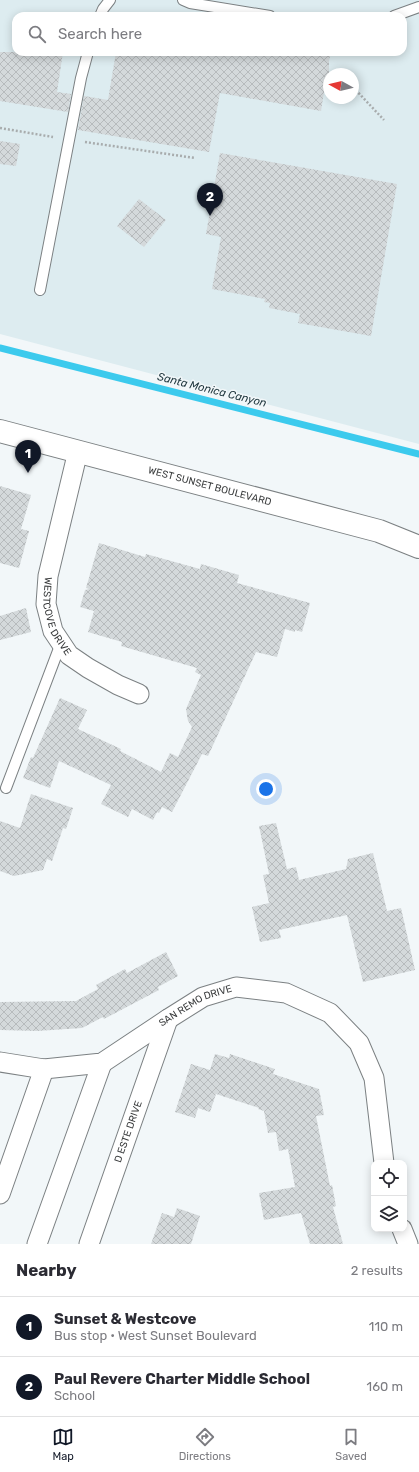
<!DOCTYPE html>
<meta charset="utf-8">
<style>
:root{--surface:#fff;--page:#f2f2f3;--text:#2b2b33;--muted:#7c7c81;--line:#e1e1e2;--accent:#111827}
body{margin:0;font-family:Rubik,sans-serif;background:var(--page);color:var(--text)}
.controls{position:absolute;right:12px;bottom:12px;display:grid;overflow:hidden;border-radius:8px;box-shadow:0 2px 10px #0003}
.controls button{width:36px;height:36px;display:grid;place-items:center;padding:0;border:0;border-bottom:1px solid var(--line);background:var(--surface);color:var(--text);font:20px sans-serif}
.compass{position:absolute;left:323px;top:68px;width:36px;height:36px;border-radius:50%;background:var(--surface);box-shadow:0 2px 10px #0003;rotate:278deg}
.you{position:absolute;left:266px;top:789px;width:14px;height:14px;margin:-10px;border:3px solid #fff;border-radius:50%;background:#1a73e8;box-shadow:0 0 0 6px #1a73e833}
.badge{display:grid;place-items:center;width:26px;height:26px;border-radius:50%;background:var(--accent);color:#fff;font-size:13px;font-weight:700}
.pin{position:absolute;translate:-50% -33px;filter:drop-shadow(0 1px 2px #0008)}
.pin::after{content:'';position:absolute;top:21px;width:14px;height:12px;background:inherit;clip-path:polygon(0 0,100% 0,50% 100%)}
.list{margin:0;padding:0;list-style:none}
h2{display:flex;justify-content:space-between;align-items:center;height:52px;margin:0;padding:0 16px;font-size:17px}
h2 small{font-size:13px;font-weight:400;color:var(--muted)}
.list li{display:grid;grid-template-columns:26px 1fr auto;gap:12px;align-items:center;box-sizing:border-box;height:60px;padding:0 16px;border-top:1px solid var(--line)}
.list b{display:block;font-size:15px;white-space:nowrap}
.list p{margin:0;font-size:13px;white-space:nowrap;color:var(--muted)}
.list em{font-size:13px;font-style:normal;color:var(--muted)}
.icon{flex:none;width:22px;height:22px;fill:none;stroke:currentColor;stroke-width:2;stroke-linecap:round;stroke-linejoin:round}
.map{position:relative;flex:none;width:419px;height:1244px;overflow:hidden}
.search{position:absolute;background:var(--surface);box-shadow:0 2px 10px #0003;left:12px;right:12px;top:12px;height:44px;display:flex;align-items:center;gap:10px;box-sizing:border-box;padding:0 14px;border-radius:12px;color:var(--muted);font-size:15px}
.sheet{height:172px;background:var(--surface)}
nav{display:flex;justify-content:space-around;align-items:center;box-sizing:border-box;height:56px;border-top:1px solid var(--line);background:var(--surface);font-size:11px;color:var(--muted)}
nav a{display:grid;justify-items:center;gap:2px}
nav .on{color:var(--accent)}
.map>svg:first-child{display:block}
.built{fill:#ddecf0;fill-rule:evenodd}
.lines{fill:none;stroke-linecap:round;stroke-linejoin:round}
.stream{stroke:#3ccaed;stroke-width:7}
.building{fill:url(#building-cross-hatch)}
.service-casing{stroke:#7c8183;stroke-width:12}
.minor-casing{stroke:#7c8183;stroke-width:21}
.secondary-casing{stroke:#7c8183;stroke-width:24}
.path{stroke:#a8acad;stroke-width:2.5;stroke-dasharray:2 2;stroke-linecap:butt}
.service{stroke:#fff;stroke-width:10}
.minor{stroke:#fff;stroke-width:19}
.secondary{stroke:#fff;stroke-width:22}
.labels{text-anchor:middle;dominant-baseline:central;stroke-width:3;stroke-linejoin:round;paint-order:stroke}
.street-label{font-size:10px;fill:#3a3c3d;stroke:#f2f7f9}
.water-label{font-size:11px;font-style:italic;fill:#223940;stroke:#f2f7f9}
</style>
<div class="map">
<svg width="419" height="1244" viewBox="0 0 419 1244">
<defs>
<pattern id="building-cross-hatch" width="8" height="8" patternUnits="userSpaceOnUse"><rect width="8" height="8" fill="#d4d9db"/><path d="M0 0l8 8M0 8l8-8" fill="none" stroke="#b7bbbd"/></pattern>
</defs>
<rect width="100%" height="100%" fill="#f2f7f9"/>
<!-- built -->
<path class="built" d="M0,0H419V444L0,334ZM16,16H403V52H16ZM329,74H353V98H329Z"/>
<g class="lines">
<!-- stream -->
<path class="stream" d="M0,348L419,454"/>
</g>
<!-- building -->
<path class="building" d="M0,52H63L57,92L71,94L68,112L0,101Z
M116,52H331L329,61V80H326L321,111L220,93L209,152L78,130L84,96L108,100Z
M0,141L20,144L16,166L0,164Z
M220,153L397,184L371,336L298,323L300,314L269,308L270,303L264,302L265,299L212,289L221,237L206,234Z
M139,199L166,220L144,247L117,226Z
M0,486L31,495L21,529L29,531L19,568L0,563Z
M99,543L145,557L146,554L200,569L201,564L239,575L237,583L310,603L302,632L295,630V632L285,629L277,657L256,652L208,756L202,754L172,812L162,807L159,813L157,812L153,820L132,809L128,817L101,804L111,785L59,761L50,788L23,778L31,757L33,758L60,698L87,710L78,729L121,749L120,751L161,772L170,753L178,757L192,727L188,721L186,709L201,675L195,672L197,668L121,646L122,642L88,632L94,611L80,607L85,590L89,589L86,588Z
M26,608L31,632L0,640V616Z
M31,794L73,808L66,829L63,828L52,861L47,859L43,870L14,876L0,871V821L20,828Z
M276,823L287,869L296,867L299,880L346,869L348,859L373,853L387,911L401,908L415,970L363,982L347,915L279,930L281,938L260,942L252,907L269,903L263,875L269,874L259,826Z
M166,952L178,976L158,987L159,990L104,1019L103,1017L82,1028L37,1031L0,1030V1002L76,1001L98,989L96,985L125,969L127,973Z
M215,1054L229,1058L230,1054L275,1069L273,1074L319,1089L324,1115L316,1116L330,1186L332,1185L336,1206L333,1207L343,1244H310L301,1213L264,1220L259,1193L295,1187L288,1149L279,1151L276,1132L268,1133L264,1111L258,1109L259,1108L216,1094L210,1112L198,1108L195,1118L175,1112L191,1064L210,1070Z
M177,1208L200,1216L191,1244H151L162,1213L174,1217Z"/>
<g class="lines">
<defs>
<path id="service" d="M183,0L190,3L270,16
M100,16L103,9L110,0
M394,16L419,7
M40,290L81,78L88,52
M6,788L61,643"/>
<g id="minor">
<path id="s1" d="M78,451L48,576L46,604L53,631L69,655L88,668L118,685L139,694"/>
<path id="s2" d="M0,1062L44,1069L102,1063L168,1019L203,997L236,987L286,993L330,1013L359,1043L374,1078L384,1163"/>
<path d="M0,1194L44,1069"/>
<path d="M402,1229L408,1244"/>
<path d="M37,1244L102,1063"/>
<path id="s3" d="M89,1244L168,1019"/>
</g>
<g id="secondary">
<path id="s4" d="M0,431L379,531L419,547"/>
</g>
</defs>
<!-- service casing -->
<use href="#service" class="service-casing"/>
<!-- minor casing -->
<use href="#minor" class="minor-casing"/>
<!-- secondary casing -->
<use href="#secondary" class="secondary-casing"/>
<!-- path -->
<path class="path" d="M353,87L384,120
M0,128L53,137
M85,142L195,158"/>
<!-- service -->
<use href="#service" class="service"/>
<!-- minor -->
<use href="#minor" class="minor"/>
<!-- secondary -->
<use href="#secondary" class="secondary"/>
</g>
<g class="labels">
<!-- street labels -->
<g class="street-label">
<text stroke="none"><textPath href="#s4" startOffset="217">WEST SUNSET BOULEVARD</textPath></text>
<text stroke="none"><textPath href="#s1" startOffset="171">WESTCOVE DRIVE</textPath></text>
<text stroke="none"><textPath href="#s2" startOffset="213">SAN REMO DRIVE</textPath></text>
<text stroke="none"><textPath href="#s3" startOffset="119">D ESTE DRIVE</textPath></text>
</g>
<!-- water labels -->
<g class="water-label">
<text transform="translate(212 390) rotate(14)">Santa Monica Canyon</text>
</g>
</g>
</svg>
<div class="controls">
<button><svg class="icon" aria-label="locate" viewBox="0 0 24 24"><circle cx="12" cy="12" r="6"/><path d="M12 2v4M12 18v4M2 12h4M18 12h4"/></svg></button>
<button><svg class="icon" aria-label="layers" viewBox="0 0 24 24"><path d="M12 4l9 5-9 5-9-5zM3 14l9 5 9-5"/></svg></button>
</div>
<svg class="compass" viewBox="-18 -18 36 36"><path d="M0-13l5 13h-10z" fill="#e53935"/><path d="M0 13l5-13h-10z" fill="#7c7c81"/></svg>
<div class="you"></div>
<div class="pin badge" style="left:28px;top:473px">1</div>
<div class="pin badge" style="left:210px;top:216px">2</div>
<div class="search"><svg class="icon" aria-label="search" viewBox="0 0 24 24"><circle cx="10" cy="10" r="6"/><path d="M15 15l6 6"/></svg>Search here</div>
</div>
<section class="sheet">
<h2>Nearby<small>2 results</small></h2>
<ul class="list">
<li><span class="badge">1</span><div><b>Sunset &amp; Westcove</b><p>Bus stop · West Sunset Boulevard</p></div><em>110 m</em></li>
<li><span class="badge">2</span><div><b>Paul Revere Charter Middle School</b><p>School</p></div><em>160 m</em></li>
</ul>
</section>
<nav>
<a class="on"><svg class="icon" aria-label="map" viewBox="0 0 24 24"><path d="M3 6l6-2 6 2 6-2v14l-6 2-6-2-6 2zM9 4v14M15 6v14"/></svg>Map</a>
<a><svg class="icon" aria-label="directions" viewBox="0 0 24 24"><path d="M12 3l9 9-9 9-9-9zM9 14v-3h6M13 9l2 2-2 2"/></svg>Directions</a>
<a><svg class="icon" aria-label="saved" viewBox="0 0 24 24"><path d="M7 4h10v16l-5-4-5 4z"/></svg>Saved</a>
</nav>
